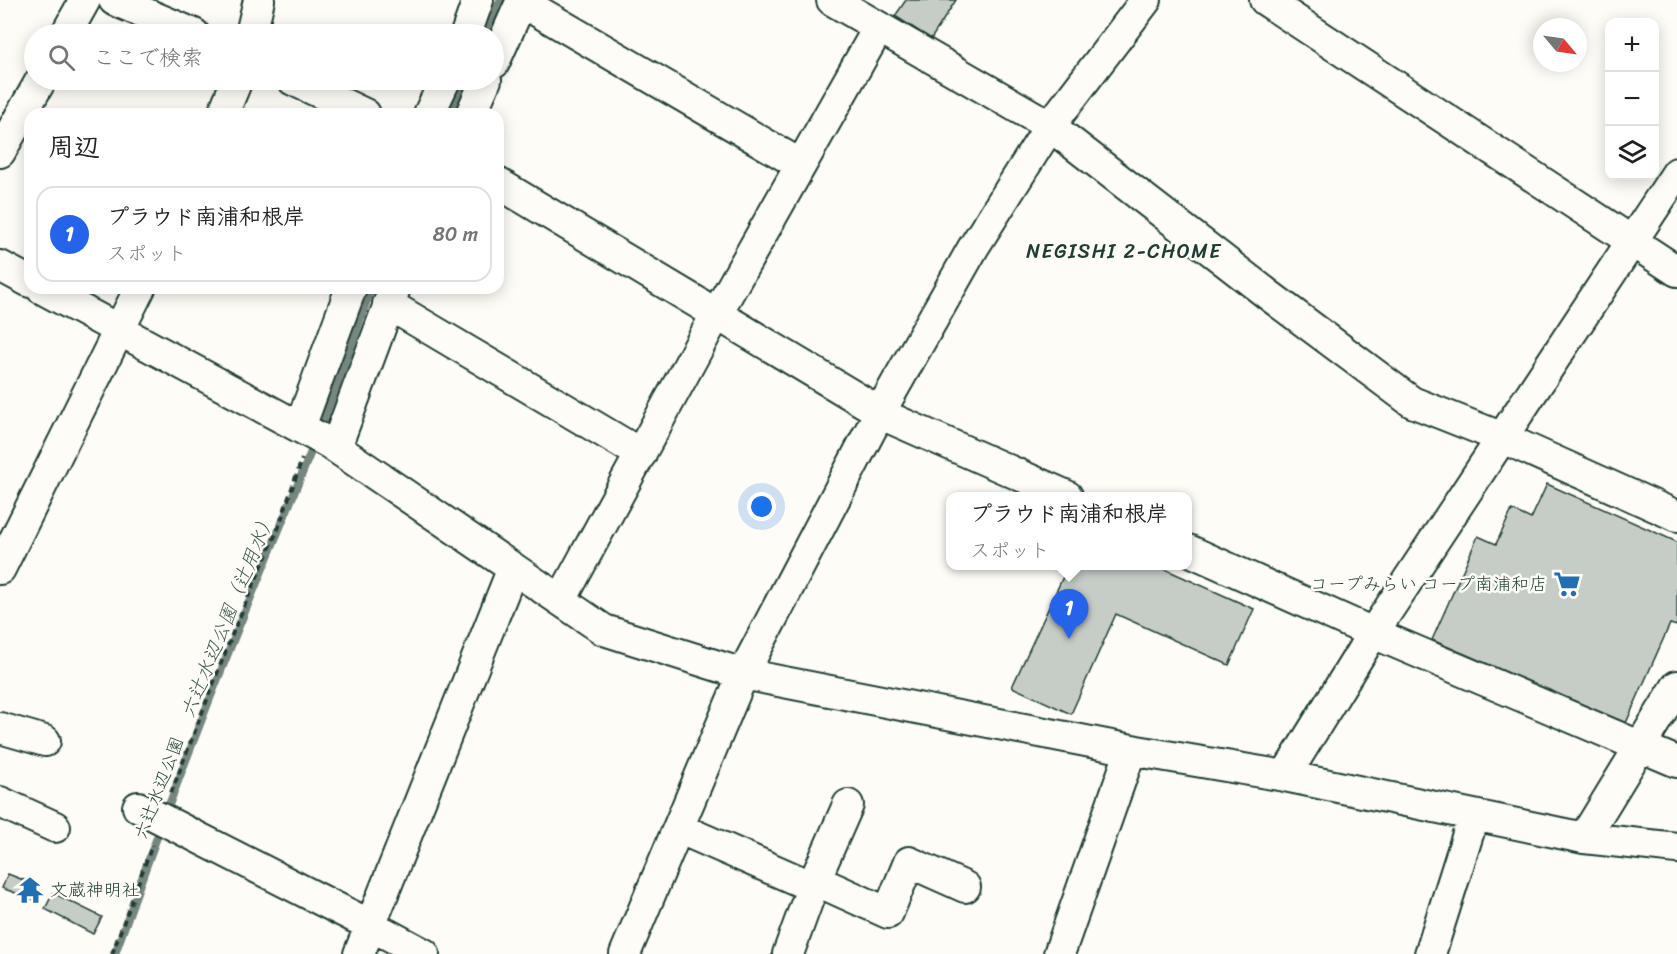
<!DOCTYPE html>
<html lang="ja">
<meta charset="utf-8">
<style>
:root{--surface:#fff;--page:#f6f6f6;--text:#222;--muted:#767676;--line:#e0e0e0;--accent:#2563eb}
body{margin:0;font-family:Sriracha,"Klee One",sans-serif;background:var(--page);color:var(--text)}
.controls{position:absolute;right:18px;top:18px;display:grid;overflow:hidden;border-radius:12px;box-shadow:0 3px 15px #0003}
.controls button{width:54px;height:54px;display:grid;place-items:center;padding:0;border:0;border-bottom:2px solid var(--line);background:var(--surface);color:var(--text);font:30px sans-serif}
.compass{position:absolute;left:1533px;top:18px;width:54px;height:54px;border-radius:50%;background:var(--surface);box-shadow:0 3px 15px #0003;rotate:119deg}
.you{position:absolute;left:762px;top:507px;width:21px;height:21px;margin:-15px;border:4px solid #fff;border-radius:50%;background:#1a73e8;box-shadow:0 0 0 9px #1a73e833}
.badge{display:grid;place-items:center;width:39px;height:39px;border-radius:50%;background:var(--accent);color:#fff;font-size:20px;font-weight:700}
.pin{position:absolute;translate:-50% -50px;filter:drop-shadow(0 2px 3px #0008)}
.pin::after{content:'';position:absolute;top:32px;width:21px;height:18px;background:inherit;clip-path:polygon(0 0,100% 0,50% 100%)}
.popup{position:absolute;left:946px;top:492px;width:246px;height:78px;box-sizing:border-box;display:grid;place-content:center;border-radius:12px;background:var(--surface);filter:drop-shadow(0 2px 4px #0005);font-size:20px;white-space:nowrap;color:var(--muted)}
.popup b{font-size:22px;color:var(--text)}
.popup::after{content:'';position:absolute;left:50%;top:100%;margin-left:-12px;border:12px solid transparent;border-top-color:var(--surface)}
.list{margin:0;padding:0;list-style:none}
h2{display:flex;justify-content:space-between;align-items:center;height:78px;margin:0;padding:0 24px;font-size:26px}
h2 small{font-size:20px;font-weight:400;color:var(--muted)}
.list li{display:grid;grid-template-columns:39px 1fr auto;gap:18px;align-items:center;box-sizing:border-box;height:96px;margin:0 12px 12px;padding:0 12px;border:2px solid var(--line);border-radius:18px}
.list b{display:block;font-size:22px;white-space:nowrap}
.list p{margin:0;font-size:20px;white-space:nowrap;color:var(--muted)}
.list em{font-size:20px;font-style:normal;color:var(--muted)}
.icon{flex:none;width:33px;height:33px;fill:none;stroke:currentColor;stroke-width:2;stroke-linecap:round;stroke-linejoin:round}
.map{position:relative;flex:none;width:1677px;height:954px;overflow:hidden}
.search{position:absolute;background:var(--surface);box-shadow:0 3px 15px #0003;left:24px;top:24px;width:480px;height:66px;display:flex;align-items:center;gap:15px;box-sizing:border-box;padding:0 21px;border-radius:33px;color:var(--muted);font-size:22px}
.panel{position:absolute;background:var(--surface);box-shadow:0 3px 15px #0003;left:24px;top:108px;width:480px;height:186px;border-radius:18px}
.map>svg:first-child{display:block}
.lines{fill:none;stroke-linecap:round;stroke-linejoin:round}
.stream{stroke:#75877f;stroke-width:8}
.building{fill:#c6cdc7;stroke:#1f3d34;stroke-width:1.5}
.minor-casing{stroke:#1f3d34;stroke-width:34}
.path{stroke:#1f3d34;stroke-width:4;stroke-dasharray:6 4.5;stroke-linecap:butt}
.minor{stroke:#fdfcf7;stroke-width:30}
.labels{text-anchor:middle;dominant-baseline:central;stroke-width:5;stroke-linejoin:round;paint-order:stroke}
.poi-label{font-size:18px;fill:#1f3d34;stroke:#fdfcf7;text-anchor:end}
.street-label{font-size:18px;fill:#1f3d34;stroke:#fdfcf7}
.neighbourhood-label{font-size:20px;letter-spacing:1.5px;fill:#1f3d34;stroke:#fdfcf7}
.water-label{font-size:20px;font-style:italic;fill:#435c53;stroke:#fdfcf7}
</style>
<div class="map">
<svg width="1677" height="954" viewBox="0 0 1677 954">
<rect width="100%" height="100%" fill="#fdfcf7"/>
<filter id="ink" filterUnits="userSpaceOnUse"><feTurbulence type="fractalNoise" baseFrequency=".0167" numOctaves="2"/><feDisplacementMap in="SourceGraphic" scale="12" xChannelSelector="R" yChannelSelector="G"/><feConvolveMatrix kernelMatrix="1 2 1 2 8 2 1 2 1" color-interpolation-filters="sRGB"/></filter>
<g filter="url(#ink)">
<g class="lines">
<!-- stream -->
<path class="stream" d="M488,34L500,0
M451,114L468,80
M115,954C153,845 194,737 237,631C284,517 333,405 371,288"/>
</g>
<!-- building -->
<path class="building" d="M906,0H956L931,39L895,16Z
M1547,484L1677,542V626L1670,624L1626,723L1432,640L1478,536L1496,544L1512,510L1531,519Z
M1068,566H1158L1254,609L1229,665L1116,614L1071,714L1012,687Z
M8,874L39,886L34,900L2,888Z
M53,893L102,917L93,934L45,909Z"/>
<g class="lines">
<defs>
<path id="minor" d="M114,0L194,34
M832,0L1050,126L1270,296L1412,402L1503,438L1677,516
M1265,0L1677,271
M522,2L801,165
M66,34L85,0
M251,34L259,0
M466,34L478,0
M494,63L522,0
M293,80L365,114
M223,114L237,80
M429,114L445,80
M471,114L486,80
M0,152L41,80
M498,183L890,418L1067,496
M0,266L30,282
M41,288L329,443L604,630L743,674L1137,751L1285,776L1584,838L1677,848
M388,304L641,454
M300,427L351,288
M336,447L395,288
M1188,550L1373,633L1677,762
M0,569L140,288
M561,600L717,313L879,27
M0,728L45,741
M1285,776L1373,633L1677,173
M0,802L55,827
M138,807L370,925L424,954
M678,828L813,887
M1584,838L1677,686
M815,880L888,913L909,862L965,887
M359,954L513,568
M625,954L743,674L880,412L973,248L1050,126L1146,0
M788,954L815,880L848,805
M1059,954L1131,750
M1430,954L1474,815"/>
</defs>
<!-- minor casing -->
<use href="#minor" class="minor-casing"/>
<!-- path -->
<path class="path" d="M171,793L235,627L278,529L302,459
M112,954L152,845"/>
<!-- minor -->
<use href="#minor" class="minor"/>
</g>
</g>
<!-- icons -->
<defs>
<symbol id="supermarket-bare" viewBox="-9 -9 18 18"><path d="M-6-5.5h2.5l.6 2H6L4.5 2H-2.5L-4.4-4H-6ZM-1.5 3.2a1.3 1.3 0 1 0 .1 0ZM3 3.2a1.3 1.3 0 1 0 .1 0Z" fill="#1f6fb2" stroke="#fdfcf7" stroke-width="2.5" paint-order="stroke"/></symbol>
<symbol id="temple-bare" viewBox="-9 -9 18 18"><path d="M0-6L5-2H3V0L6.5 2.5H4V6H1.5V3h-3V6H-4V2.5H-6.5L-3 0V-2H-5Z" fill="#1f6fb2" stroke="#fdfcf7" stroke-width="2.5" paint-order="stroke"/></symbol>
</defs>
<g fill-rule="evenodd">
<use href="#supermarket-bare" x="1548" y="565" width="38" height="38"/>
<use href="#temple-bare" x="11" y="871" width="38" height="38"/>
</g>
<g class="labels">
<!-- poi labels -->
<g class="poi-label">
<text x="1547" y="584">コープみらい コープ南浦和店</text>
<text x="50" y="890" text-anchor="start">文蔵神明社</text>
</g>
<!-- street labels -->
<g class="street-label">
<text transform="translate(159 788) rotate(-69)">六辻水辺公園</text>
</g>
<!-- neighbourhood labels -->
<g class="neighbourhood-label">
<text x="1124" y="251">NEGISHI 2-CHOME</text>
</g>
<!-- water labels -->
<g class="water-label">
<text transform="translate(228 615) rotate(-68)">六辻水辺公園（辻用水）</text>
</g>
</g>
</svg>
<div class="controls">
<button>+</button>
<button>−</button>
<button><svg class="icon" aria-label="layers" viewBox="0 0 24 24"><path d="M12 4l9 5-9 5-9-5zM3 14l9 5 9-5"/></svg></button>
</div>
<svg class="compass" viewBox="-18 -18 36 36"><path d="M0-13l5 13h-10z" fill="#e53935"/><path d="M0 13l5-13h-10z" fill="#767676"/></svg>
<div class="you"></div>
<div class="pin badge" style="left:1069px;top:639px">1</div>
<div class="popup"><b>プラウド南浦和根岸</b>スポット</div>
<div class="search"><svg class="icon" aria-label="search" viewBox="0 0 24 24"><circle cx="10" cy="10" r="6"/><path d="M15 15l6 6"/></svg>ここで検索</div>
<section class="panel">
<h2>周辺<small></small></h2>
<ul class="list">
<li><span class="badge">1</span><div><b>プラウド南浦和根岸</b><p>スポット</p></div><em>80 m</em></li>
</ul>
</section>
</div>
